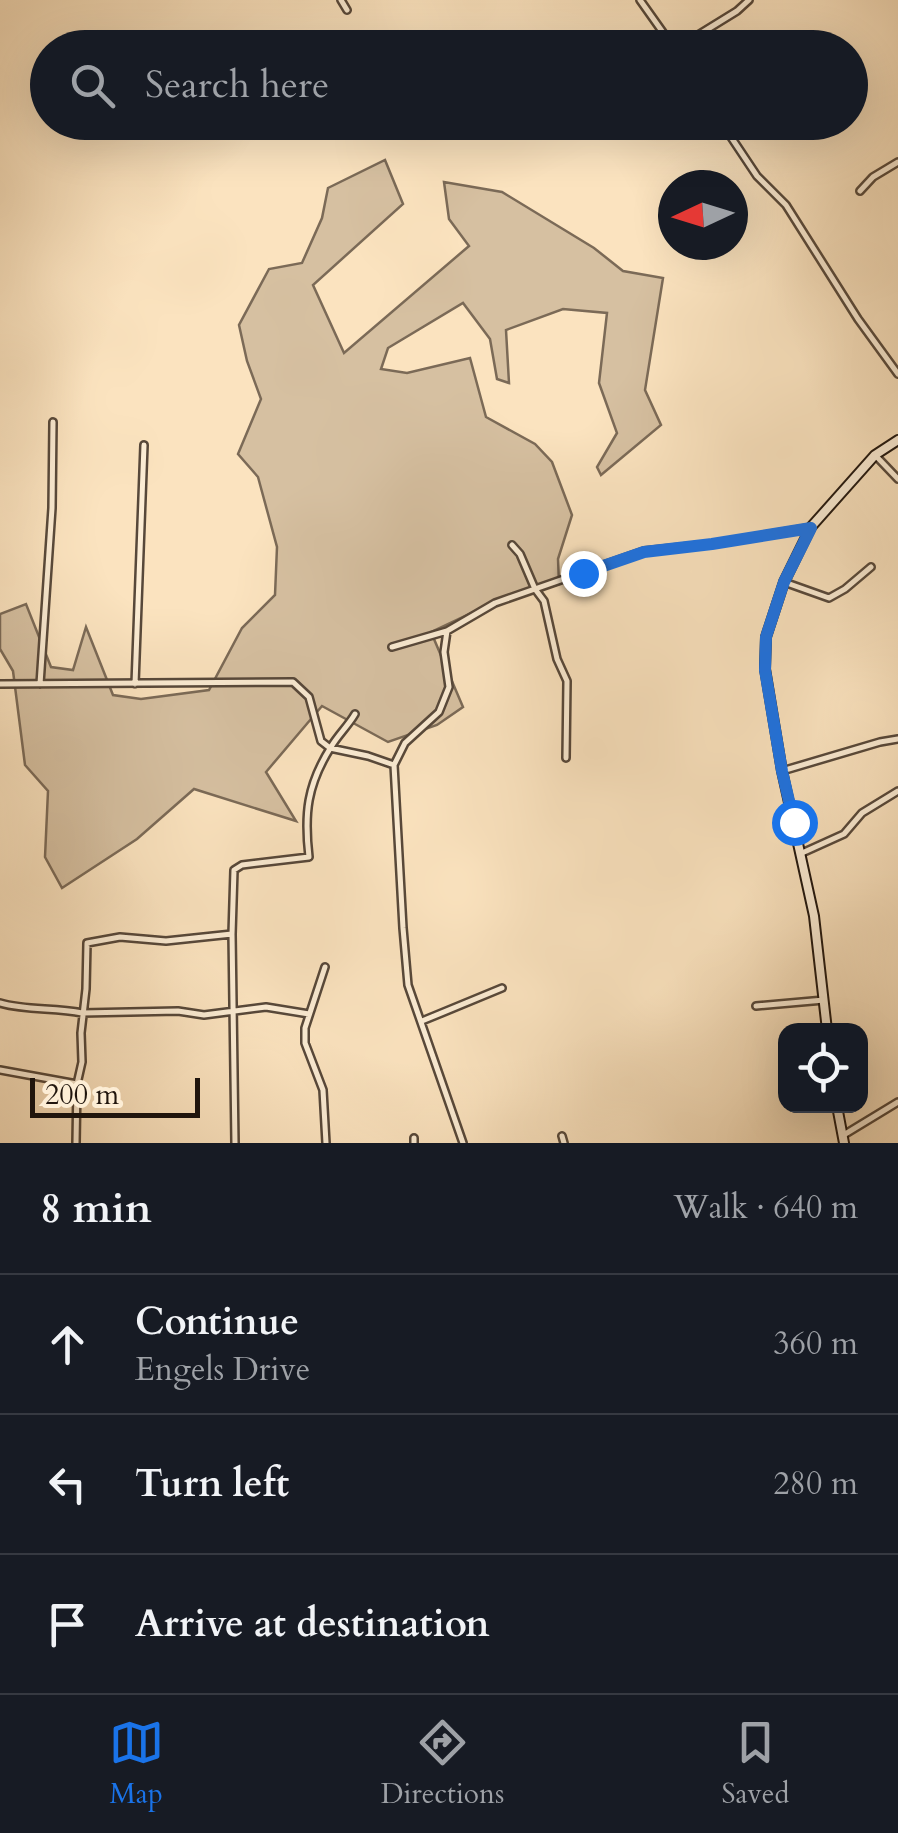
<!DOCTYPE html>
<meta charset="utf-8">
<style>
:root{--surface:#171b24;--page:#242831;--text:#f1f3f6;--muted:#9ea1a6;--line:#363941;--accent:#1a73e8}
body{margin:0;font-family:Cardo,serif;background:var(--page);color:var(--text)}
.controls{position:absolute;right:30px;bottom:30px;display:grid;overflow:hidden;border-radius:20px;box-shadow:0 10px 40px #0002}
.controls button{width:90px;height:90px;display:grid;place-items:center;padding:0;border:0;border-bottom:2px solid var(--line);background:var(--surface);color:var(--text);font:50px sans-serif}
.compass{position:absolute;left:658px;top:170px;width:90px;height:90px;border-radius:50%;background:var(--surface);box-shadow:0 10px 40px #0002;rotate:266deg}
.scale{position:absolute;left:30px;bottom:25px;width:170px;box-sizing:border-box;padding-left:10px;border:5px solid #20150d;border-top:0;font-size:28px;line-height:35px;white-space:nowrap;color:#20150d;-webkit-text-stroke:8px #fcedd5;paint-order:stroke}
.stop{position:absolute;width:30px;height:30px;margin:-22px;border:8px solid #1a73e8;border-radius:50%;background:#fff}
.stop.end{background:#1a73e8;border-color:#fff;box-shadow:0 2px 10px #0008}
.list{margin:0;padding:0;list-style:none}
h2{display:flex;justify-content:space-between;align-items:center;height:130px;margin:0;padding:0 40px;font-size:42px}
h2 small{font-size:32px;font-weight:400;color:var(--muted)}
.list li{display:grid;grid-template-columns:65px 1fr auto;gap:30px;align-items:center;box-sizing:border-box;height:140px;padding:0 40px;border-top:2px solid var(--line)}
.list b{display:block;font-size:38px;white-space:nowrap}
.list p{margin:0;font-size:32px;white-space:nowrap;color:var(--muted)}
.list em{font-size:32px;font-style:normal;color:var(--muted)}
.icon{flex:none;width:55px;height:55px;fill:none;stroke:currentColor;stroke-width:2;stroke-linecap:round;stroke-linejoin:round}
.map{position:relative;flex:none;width:898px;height:1143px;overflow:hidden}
.search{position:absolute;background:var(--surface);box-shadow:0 10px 40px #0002;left:30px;right:30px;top:30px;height:110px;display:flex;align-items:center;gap:25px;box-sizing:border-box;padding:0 35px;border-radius:55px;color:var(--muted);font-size:38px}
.sheet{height:550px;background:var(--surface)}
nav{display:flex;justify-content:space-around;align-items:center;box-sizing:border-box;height:140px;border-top:2px solid var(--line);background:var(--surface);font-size:28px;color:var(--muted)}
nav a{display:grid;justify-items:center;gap:5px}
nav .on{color:var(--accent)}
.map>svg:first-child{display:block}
.green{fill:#d6c0a1;stroke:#7b6a57;stroke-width:2.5}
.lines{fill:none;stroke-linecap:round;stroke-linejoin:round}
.street-casing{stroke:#57483a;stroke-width:10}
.secondary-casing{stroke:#20150d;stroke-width:12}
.street{stroke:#fcedd5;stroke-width:5}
.secondary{stroke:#fcedd5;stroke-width:8}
.route{stroke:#1a73e8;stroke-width:12}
</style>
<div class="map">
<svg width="898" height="1143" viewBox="0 0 898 1143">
<rect width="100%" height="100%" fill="#fbe3bf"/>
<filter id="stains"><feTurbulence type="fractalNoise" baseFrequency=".002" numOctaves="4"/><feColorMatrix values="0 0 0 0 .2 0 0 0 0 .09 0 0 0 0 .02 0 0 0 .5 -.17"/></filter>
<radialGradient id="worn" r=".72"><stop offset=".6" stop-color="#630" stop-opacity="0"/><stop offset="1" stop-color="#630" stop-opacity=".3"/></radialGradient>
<!-- green -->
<path class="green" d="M385,160L403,204L313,285L344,353L469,246L449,219L444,182L502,192L594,248L623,271L663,278L645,390L661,425L601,475L597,467L617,433L599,383L607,313L563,309L506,330L509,383L497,379L490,339L463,303L388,348L381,369L407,373L470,358L486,417L535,444L552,462L572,515L558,559L559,584L480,609L431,632L463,707L437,725L388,742L322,706L266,772L296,821L194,789L137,839L62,888L45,857L48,791L25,765L13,671L0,649V614L26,604L51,667L73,670L86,627L113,695L141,699L209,690L242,628L275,595L277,547L258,477L238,454L261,399L247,361L239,325L269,269L302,263L322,218L328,188Z"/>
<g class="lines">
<defs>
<path id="street" d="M341,0L347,10
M640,0L674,48
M677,48L737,11L749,0
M721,122L757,176L786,205L858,319L898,374
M860,191L873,177L898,162
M876,456L898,479
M512,545L520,554L535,589L544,601L557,659L567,681L566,758
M784,582L829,598L845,589L871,567
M392,647L447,631
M0,684L293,682L309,697L321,741L330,748L368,756L394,765L403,928L408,985L463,1143
M40,684L52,508L53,422
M135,684L144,445
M394,765L405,743L439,712L449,687L444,652L447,631L495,603L644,551L712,544L808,528
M782,771L880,742L898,739
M802,853L844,834L862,813L898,791
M325,967L305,1028V1043L323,1090L326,1143
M0,1003C27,1011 55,1007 82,1013L178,1011L204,1015L266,1007L309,1014
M756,1006L824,1000
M422,1021L502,988
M0,1070L77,1084L76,1143
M77,1084L82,1062L81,1033L86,989L87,943L120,937L166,941L232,934
M562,1136L564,1143
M842,1136L898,1102
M414,1138V1143
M235,1143L232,934L234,870L242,865L309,857C304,814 307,785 331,747C338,735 348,726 355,714"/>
<path id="secondary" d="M827,1030L814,916L782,771L765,669L766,637L784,582L811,527L875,455L898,440
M837,1106L844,1143"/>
</defs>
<!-- street casing -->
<use href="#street" class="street-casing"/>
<!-- secondary casing -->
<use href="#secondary" class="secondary-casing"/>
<!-- street -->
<use href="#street" class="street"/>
<!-- secondary -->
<use href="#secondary" class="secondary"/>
</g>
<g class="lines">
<!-- route -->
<path class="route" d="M583,573L644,552L712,544L811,528L784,582L766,637L765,670L782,771L794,822"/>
</g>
<rect width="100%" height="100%" filter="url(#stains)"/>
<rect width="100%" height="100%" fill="url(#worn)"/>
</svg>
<div class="controls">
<button><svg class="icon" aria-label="locate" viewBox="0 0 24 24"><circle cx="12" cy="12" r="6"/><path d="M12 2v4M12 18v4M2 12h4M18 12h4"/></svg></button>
</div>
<svg class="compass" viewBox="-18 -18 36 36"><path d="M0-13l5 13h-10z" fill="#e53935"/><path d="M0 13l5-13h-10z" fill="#9ea1a6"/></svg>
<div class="scale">200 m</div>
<div class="stop" style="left:794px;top:822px"></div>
<div class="stop end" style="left:583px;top:573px"></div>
<div class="search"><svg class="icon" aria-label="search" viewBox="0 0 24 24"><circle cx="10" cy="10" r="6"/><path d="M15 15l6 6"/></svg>Search here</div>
</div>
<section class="sheet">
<h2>8 min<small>Walk · 640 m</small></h2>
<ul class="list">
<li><svg class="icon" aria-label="ahead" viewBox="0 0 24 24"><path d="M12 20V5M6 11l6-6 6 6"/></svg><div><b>Continue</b><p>Engels Drive</p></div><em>360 m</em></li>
<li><svg class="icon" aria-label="left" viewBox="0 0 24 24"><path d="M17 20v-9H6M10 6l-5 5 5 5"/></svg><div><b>Turn left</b></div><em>280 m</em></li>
<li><svg class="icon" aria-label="arrive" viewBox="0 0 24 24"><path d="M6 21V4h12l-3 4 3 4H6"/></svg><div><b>Arrive at destination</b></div></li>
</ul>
</section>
<nav>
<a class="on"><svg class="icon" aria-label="map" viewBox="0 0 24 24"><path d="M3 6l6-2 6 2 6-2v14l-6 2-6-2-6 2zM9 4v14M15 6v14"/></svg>Map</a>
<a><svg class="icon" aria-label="directions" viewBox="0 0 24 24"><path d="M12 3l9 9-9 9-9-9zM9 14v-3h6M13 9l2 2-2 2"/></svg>Directions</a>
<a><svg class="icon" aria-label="saved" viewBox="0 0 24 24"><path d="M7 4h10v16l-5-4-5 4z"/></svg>Saved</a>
</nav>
